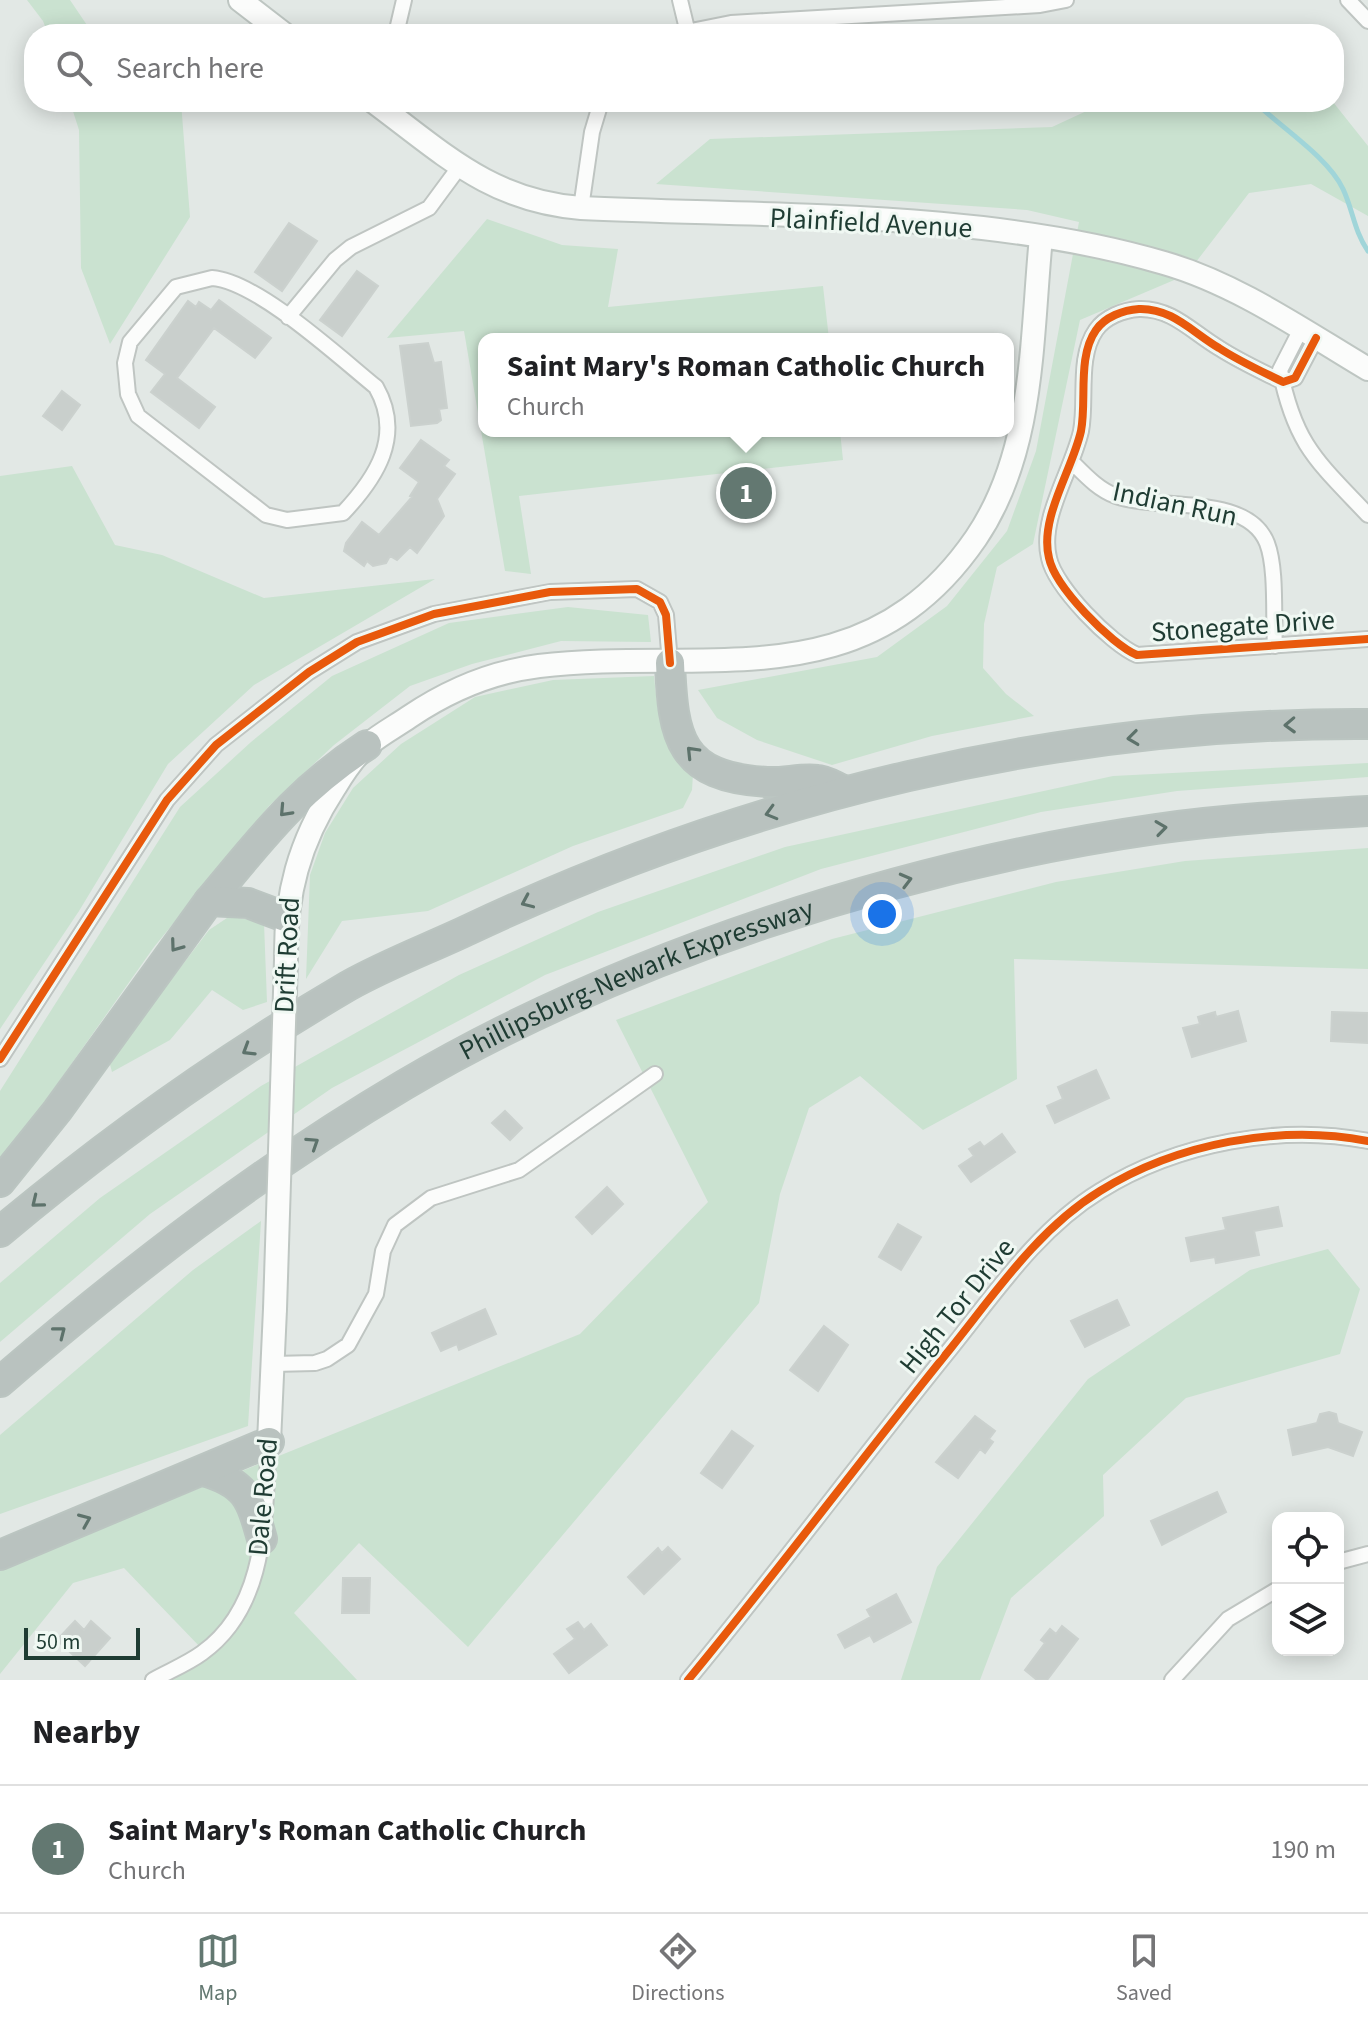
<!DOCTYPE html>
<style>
:root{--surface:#fff;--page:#f6f6f6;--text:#202124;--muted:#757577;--line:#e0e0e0;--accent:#637871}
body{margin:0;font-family:"Source Sans 3",sans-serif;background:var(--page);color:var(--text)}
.controls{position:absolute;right:24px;bottom:24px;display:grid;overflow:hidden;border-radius:16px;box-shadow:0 4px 20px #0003}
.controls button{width:72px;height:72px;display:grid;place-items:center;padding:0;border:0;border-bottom:2px solid var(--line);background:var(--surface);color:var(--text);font:40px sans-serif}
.scale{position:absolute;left:24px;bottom:20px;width:116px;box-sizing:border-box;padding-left:8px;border:4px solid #1f3c33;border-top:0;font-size:22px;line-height:28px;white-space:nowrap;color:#1f3c33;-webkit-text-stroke:6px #f0f8f3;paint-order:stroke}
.you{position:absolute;left:882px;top:914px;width:28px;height:28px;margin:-20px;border:6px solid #fff;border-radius:50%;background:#1a73e8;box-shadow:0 0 0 12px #1a73e833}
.badge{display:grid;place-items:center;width:52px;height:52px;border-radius:50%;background:var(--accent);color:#fff;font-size:26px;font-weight:700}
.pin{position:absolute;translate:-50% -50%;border:4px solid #fff;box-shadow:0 2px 8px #0006}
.popup{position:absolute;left:478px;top:333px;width:536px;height:104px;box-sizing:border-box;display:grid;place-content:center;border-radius:16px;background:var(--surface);filter:drop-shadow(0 2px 6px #0005);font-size:26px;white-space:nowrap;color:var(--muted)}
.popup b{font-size:30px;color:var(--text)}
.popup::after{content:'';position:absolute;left:50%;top:100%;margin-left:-16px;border:16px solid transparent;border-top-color:var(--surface)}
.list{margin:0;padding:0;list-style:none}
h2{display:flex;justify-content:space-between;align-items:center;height:104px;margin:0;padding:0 32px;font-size:34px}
h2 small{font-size:26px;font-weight:400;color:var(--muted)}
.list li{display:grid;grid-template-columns:52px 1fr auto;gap:24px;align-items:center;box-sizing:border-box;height:128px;padding:0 32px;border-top:2px solid var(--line)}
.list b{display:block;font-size:30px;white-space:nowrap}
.list p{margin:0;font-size:26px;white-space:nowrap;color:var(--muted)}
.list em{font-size:26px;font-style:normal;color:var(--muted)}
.icon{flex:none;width:44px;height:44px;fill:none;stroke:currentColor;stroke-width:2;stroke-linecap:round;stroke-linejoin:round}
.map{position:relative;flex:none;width:1368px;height:1680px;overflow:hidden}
.search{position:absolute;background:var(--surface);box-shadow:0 4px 20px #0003;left:24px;right:24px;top:24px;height:88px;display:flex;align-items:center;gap:20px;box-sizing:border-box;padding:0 28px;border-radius:32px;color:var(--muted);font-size:30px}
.sheet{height:232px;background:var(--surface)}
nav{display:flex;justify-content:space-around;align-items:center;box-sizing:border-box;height:112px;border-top:2px solid var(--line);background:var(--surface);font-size:22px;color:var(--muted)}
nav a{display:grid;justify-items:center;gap:4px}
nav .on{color:var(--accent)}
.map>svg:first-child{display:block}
.green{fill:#cae2d0}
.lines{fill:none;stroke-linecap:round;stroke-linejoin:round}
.stream{stroke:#a0d5d9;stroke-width:5}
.building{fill:#c9cfcc;stroke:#cbd1ce;stroke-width:2}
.minor-casing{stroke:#bfc5c2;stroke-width:18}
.secondary-casing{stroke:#bec6c2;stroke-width:26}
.motorway-casing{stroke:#bbc5c1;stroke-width:32}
.minor{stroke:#fbfcfb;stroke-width:14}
.secondary{stroke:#fbfcfb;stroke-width:22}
.motorway{stroke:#b9c2bf;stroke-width:28}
.secondary-bridge-casing{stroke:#bec6c2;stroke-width:26;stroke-linecap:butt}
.secondary-bridge{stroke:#fbfcfb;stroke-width:22}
.cycleway-casing{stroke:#f0f8f3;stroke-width:13}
.cycleway{stroke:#e8590c;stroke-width:8}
.oneway{stroke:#5d726b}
.labels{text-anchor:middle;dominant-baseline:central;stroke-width:6;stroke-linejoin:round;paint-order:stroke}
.street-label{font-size:28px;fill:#1f3c33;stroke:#f0f8f3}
</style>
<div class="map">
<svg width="1368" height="1680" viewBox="0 0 1368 1680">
<rect width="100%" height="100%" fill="#e2e8e5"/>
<!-- green -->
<path class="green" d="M27,0H70L93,34H48L43,21Z
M70,102H181L190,217L110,344L81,268L79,130Z
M1106,102H1333L1368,146V216L1311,184L1249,193L1186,275L1080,320L1033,544L997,567L984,624L983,668L1006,694L1034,716L932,736L832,765L757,740L717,718L698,690L877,657L947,606L1007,531L1036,451L1079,222L1027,210L656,184L710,139L1052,127Z
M487,219L562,245L618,249L608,307L823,286L829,339H484V431H840L843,460L519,496L531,574L505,571L464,331L387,338Z
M72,466L115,545L162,555L264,598L435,579L254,685L168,764L79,911L0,1029V476Z
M568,607L648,615L651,642L561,641L472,664L410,686L334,745L269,806L154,947L0,1165V1091L180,807L251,742L332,676L449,623Z
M654,676C658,713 660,752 693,774L692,790L683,808L573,846L428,911L342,921L306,979L310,875L325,833L353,788L401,744L475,697L553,680Z
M1368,763V777L1177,791L1041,812L821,869L545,975L332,1088L150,1214L0,1342V1283L100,1198L261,1086L459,975L598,912L785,847L1113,776Z
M1368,848V969L1014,959L1017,1079L923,1130L860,1076L809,1108L780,1194L759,1303L468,1647L359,1543L294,1613L357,1680H168L202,1649L124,1568L73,1583L0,1674V1569L580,1334L708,1202L616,1020L832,939L1056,882L1185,861Z
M230,916L264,923L267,1002L243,1010L212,990L170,1040L112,1072L109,1061L209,930Z
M261,1221L248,1426L0,1514V1435L193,1270Z
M1328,1249L1360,1289L1340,1354L1186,1398L1103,1475L1104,1516L1011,1598L980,1680H901L937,1567L1088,1379L1250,1270Z"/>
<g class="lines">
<!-- stream -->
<path class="stream" d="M1255,102C1280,127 1328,157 1343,189C1353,210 1354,231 1368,251"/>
</g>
<!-- building -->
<path class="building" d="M289,223L317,241L282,291L255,272Z
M357,271L378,286L342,336L320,320Z
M219,300L271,338L255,358L214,328L177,378L215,407L199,428L151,392L165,374L146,360L188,301L196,307L199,302L211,310Z
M428,343L434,363L441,362L447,408L439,409L441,420L437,423L411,426L400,346Z
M62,391L80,405L62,430L43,416Z
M421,440L449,460L444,466L455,474L437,499L444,516L417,553L410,547L397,560L390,556L386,563L373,566L367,561L364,566L344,551L346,543L362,522L379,535L412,497L410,496L419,482L400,468Z
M1238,1011L1246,1041L1192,1057L1183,1028L1200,1024L1198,1017L1215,1012L1216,1017Z
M1332,1012L1368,1013V1043L1331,1041Z
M1096,1070L1109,1098L1055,1123L1047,1106L1063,1099L1058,1087Z
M505,1111L522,1128L510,1140L492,1123Z
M1002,1134L1015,1152L971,1182L959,1166L974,1156L969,1149L980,1142L984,1147Z
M607,1187L623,1204L592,1234L576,1217Z
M1278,1207L1282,1226L1254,1231L1259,1255L1216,1263L1215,1257L1191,1261L1186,1238L1226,1230L1223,1218Z
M898,1224L921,1237L901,1270L879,1257Z
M1117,1300L1129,1325L1085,1347L1071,1321Z
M485,1309L496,1334L459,1350L457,1344L441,1351L432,1333Z
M824,1326L848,1345L818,1391L790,1370Z
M1329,1412L1336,1414L1338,1423L1362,1432L1353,1456L1328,1447L1293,1455L1288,1430L1317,1423L1320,1414Z
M975,1416L995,1431L989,1439L993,1442L985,1453L980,1449L958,1478L936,1462Z
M732,1431L753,1446L722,1488L701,1473Z
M1217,1492L1226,1512L1162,1545L1151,1521Z
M668,1547L680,1559L644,1594L628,1577L658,1548L662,1553Z
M343,1578H370L369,1613H342Z
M896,1594L911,1622L874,1642L870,1635L845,1648L838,1635L871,1617L867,1610Z
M75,1621L84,1630L91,1621L110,1638L85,1666L57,1640Z
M578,1622L584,1630L591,1624L607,1645L569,1673L554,1654L575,1639L567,1629Z
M1062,1626L1078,1639L1047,1680H1037L1025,1670L1045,1643L1041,1640L1050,1629L1056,1634Z"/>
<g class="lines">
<defs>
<path id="minor" d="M680,0L687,29
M1348,0L1368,21
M396,34L404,0
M676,34L731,23L1040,5L1066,0
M581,208L592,132L601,102
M212,278C257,281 339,357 376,387C404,436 376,478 343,513L287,520L266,515L138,416L128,394L125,363L130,342L176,287Z
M288,317L335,260L351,247L429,208L460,166
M1301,329L1280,370C1295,445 1317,461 1368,515
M1316,338L1295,378L1283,382C1261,371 1239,361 1219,348C1192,332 1172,308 1139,309C1123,310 1105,317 1096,330C1077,357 1087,400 1081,431C1072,471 1039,518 1049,558C1055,587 1111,644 1137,655L1368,639
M1073,463C1086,476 1099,490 1116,496C1160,511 1247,493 1267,543C1277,569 1273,618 1275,646
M0,1059L167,800L216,745L309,672L357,642L434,614L550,592L637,589L660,602L666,615L670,663
M273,1364L315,1363L327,1359L348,1345L376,1294L383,1251L395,1225L431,1198L519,1170L655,1074
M1338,1562L1368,1554
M153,1680C169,1671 187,1664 202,1653C269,1605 264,1515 269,1442
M688,1680C778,1571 862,1458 951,1348C996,1292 1038,1229 1100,1191C1177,1143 1280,1124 1368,1141
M1172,1680L1228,1619L1278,1589"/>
<path id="secondary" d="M240,0L284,34
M374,102C444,154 491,201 581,208C769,217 985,210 1164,263C1237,284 1304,331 1368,369
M286,960C285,895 299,842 335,787C344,772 355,755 369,744C381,734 396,726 409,717C449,690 491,672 539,666C702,646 863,703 976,538C1035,451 1031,339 1041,237
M269,1442L275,1309"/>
<g id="motorway">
<path d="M670,663C673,738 679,777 767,782C784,783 801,778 817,780C826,780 837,788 846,791"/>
<path d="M209,901C262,838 296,791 367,745"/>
<path d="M0,1182L57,1111L209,901L248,903L285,917"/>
<path d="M0,1232C108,1141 227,1057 348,986C387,964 430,948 470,929C750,797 1058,722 1368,724"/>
<path id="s1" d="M0,1382C127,1273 260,1170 404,1085C623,956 905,865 1156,829C1226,819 1297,815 1368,811"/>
<path d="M204,1471C246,1483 251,1499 262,1539"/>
<path d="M0,1555L269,1442"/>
</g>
</defs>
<!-- minor casing -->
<use href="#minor" class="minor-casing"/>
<!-- secondary casing -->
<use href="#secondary" class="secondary-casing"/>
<!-- motorway casing -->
<use href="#motorway" class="motorway-casing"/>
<!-- minor -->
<use href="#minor" class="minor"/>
<!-- secondary -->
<use href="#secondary" class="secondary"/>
<!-- motorway -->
<use href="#motorway" class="motorway"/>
<defs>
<path id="secondary-bridge" d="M275,1309L286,960"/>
</defs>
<!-- secondary-bridge casing -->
<use href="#secondary-bridge" class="secondary-bridge-casing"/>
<!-- secondary-bridge -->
<use href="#secondary-bridge" class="secondary-bridge"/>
<defs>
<path id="cycleway" d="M1316,338L1295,378L1283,382C1261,371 1239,361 1219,348C1192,332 1172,308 1139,309C1123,310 1105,317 1096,330C1077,357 1087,400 1081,431C1072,471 1039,518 1049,558C1055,587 1111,644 1137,655L1368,639
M0,1059L167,800L216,745L309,672L357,642L434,614L550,592L637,589L660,602L666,615L670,663
M688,1680C778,1571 862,1458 951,1348C996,1292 1038,1229 1100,1191C1177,1143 1280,1124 1368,1141"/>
</defs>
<!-- cycleway casing -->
<use href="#cycleway" class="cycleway-casing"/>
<!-- cycleway -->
<use href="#cycleway" class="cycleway"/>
</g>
<!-- one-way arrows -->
<defs><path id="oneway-chevron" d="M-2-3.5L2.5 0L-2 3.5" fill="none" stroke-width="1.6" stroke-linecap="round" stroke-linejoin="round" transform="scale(2)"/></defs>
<g class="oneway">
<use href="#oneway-chevron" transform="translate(1290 725) rotate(178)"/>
<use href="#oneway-chevron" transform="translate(1133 738) rotate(173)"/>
<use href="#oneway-chevron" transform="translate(692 752) rotate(-134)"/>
<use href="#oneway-chevron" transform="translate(285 811) rotate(133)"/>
<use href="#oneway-chevron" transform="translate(771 813) rotate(164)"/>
<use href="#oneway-chevron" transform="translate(1161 828) rotate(-8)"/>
<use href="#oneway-chevron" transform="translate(906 880) rotate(-15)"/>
<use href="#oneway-chevron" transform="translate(527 902) rotate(156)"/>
<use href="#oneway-chevron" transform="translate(176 946) rotate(126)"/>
<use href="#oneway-chevron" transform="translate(248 1050) rotate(148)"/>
<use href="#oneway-chevron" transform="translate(313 1143) rotate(-33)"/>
<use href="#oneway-chevron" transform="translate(37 1202) rotate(141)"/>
<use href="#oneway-chevron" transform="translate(60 1332) rotate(-38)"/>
<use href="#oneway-chevron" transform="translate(85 1520) rotate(-23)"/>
</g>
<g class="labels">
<!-- street labels -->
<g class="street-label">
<text transform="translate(871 223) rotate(3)">Plainfield Avenue</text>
<text transform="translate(1175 504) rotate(12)">Indian Run</text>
<text transform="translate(1243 626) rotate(-4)">Stonegate Drive</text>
<text transform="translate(287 955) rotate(-87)">Drift Road</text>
<text stroke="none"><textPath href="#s1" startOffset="758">Phillipsburg-Newark Expressway</textPath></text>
<text transform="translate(957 1306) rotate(-51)">High Tor Drive</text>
<text transform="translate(263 1497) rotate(-85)">Dale Road</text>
</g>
</g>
</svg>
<div class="controls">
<button><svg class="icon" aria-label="locate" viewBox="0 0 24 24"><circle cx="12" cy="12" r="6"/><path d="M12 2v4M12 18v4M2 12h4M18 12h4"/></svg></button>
<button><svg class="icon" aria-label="layers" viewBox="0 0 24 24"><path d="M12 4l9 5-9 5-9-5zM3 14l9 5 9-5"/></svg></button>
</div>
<div class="scale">50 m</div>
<div class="you"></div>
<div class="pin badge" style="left:746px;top:493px">1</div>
<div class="popup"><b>Saint Mary's Roman Catholic Church</b>Church</div>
<div class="search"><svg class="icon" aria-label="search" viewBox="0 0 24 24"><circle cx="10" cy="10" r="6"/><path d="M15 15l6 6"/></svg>Search here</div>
</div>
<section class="sheet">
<h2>Nearby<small></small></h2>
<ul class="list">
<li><span class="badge">1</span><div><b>Saint Mary's Roman Catholic Church</b><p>Church</p></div><em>190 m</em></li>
</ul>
</section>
<nav>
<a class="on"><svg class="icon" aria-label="map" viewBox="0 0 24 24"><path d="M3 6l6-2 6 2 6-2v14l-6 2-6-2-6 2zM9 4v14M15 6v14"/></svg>Map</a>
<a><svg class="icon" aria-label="directions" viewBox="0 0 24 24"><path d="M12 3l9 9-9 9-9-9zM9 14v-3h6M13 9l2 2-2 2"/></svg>Directions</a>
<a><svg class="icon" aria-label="saved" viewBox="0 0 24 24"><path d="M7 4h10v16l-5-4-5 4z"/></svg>Saved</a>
</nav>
